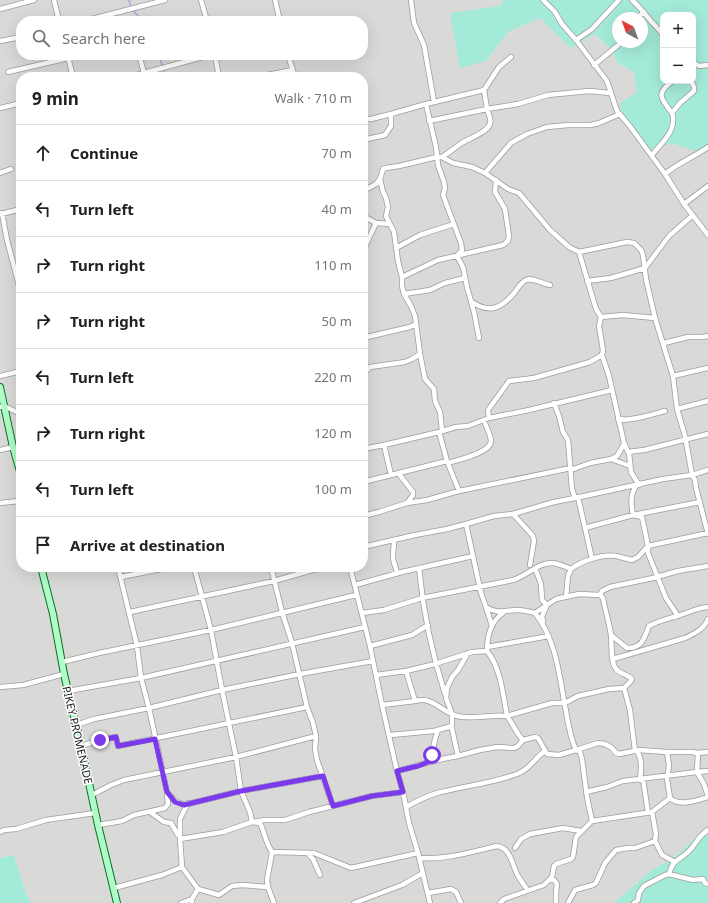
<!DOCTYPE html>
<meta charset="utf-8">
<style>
:root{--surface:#fff;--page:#f6f6f6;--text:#202124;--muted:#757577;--line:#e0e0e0}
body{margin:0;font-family:"Noto Sans",sans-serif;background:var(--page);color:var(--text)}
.controls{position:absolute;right:12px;top:12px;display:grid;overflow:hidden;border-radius:8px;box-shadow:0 4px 16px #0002}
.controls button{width:36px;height:36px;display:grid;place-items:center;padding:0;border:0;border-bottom:1px solid var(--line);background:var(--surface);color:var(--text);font:20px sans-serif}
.compass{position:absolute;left:612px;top:12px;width:36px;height:36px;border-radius:50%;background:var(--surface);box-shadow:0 4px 16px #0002;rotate:319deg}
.stop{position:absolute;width:12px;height:12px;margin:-9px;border:3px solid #7c3aed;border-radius:50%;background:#fff}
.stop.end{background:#7c3aed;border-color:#fff;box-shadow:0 1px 4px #0008}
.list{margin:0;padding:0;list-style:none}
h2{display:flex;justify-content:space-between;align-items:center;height:52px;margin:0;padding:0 16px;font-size:17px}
h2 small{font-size:13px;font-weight:400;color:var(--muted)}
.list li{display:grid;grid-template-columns:26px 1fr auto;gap:12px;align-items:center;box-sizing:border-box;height:56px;padding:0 16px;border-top:1px solid var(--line)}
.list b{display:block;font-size:15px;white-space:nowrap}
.list em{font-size:13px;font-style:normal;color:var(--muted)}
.icon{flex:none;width:22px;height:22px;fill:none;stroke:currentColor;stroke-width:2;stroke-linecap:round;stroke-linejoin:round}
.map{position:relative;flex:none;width:708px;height:903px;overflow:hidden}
.search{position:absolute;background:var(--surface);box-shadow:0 4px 16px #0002;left:16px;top:16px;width:352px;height:44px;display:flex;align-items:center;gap:10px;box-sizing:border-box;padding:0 14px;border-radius:16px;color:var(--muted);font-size:15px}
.panel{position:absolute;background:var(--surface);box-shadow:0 4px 16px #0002;left:16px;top:72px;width:352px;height:500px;border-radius:16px}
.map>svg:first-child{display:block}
.residential{fill:#d9d9d8;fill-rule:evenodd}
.grass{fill:#a4ead8;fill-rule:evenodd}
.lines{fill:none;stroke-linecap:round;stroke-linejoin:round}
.stream{stroke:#bb9fdd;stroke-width:1.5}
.street-casing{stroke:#9c9c9c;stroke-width:6}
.secondary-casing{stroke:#027229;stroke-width:8}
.street{stroke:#fff;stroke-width:4.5}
.secondary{stroke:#b1fbc6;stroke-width:6}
.route{stroke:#7c3aed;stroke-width:5}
.labels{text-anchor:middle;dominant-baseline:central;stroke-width:3;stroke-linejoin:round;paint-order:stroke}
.street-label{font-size:11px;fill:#1b1b1b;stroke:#fff}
</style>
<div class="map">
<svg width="708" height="903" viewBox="0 0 708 903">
<rect width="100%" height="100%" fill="#e2ede0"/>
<!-- residential -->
<path class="residential" d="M0,0H503L486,61L508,32L540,18L571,48L595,34L612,51L618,63L634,72L638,92L620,103L670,144L708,149V835L699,834L673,858L652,870L614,903H31L26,894L14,855L0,858ZM21,21H363V55H21ZM21,77H363V567H21Z"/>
<!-- grass -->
<path class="grass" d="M503,0H708V149C697,155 682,145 671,144C665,144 655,149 650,151L621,114L620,103L637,92L634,72L618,63L612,51L595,34L571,48L540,18L508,32L486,61L460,68L450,13L500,6ZM663,15H693V81H663ZM618,18H642V42H618Z
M700,834L708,835V903H614L652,870L673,858Z
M14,855L26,894L31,903H0V858Z"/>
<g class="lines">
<!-- stream -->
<path class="stream" d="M129,0L131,7
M133,10L138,16L145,21
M157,55L161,61L165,77"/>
<defs>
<path id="street" d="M54,0L59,21
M201,0L207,21
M275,0L280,21
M411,0L414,23L424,45L434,102
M543,0L555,12L562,24L576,40L607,81L617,111L629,125L665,174
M632,0C639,6 644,13 650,20C655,26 659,29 663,35
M0,9L34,0
M637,18L644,12
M84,21L165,0
M576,40L592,29L619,0
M0,41L21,37
M215,55L219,77
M288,55L295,77
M68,57L73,77
M693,62L699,66L708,65
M594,65L622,42
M8,72L81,55
M123,77L137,75L144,73L139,55
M145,77L144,73L210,55
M258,77L292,70
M0,108L21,103
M672,113C662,99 654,94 673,81
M363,119H371L391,114
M429,121L487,109L484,90
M363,140L385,135L391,126V114L426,104
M652,155C661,143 678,130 672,113L680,103L694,91V87L691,81
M442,157C448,153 454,149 460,144C467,139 487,133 490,124C492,119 488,113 487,109L518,104L548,95L589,91L611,93
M0,173L11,169
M485,173L511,143L527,134L547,127L568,125H591L599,123L620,114
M708,186L684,204L708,235
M363,191L376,184L380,179L383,169L386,168L399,166L437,157H442L453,163L472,167L485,173L508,189L519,193L550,230L569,247L579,252L627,242L634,243L641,250L643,255L646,279L655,318L673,376L677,409L685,436L692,475L695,480L696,488L708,534
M684,204L665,174C678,163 694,157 708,147
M2,213L7,240L21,293
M1,214L21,209
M363,216L376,223L390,224
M396,248L420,235L454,224
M363,251L376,223
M579,252L596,309L601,317L623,315L655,318
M402,277L438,260L503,245L508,241L509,236L505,209L495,192L496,180
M587,281L611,278L645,268L669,236L693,215
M404,294L430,290L445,283L465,278
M472,302C490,314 502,308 515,292C518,288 521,282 526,280C534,277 542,284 550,285
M601,317L599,326L603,350L602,355L609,376L624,443L628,452L644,450L708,434
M479,338L474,312L467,287L463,267L457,256L462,250L461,243L443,195L445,188L444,182L438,165L436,147L426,104L484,90L499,67L511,57
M363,339L367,337L410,327L416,324
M664,343L688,337H703L708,336
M420,354L425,379L434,389L435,401L440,412L442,430
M363,374L370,367L405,362L412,359L420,354L415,316L411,306L404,294L402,286V277L398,261L394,232L386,216L388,207L386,198L383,192L380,179
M0,376L21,371
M673,376L708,368
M554,403L559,416L563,432L568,440L572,489L575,498
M0,407L4,406L21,414
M677,409L708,401
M489,418L488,410L509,381L534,378L590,362L602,355
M618,419C629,422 653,414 665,411
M439,432L456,427L468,426L489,418L529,410L612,390
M363,449L384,445
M0,450L13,447
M629,453L631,472L639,485
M611,459L630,466
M448,463C457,460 491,453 491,441C491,435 486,427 484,420
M571,470L590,463L611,459L617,456L624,444
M399,474L413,492V495L407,503
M391,475L384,445L439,432L447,461L459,491
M363,482L447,461
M636,486C630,495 631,504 633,515L642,517L648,546V553L666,598L678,616
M578,497L592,559
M0,503L19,501
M513,514L533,536L534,541L530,565
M363,516L379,512L407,503L427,500L459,491L571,468
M466,524L494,516L513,514L554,502L575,498L663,479L692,475L708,470
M585,528L633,515L700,502
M394,540C394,546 393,551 393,557C393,562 396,567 397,573
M363,547L415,535L447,529L466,524L481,593L486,607C498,615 506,610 518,610C524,610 529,612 535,613C556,640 559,673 565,706C568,721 569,735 576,750L598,743L605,744L612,748L616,753L619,754L639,750L667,752H691L698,753L708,752
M118,567L137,646L141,678L149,708L167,792L175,801L184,805L241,791L323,776
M194,567L211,630L222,690L236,757L241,791L250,812L252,822L259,823L261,825L268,845L272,852L267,880L268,887L274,903
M271,567L282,612L292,643L307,707L313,723L316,736L315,749L317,760L333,806
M350,567L370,646L382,705L397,771L403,792L409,823L418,853L430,903
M419,568C423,611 432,654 445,694
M535,568L541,584L542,600L547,605L542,616L543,622
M121,577L171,567
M355,585L402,572L473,556
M600,595L602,591L610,587L653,578L678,571L708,566
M566,597L568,576L571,569
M486,607L492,626
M130,612L274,581L323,567
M362,613L384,610L422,598L513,580C527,576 537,563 552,563C558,563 565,567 571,569C581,561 603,554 616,556C621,557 627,559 632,560L638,557L648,546L708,533
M611,635L627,648C643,648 644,638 649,626C658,621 667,619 677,616C688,613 696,608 708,607
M370,646L412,635L428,625
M487,647L549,636
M487,651C501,668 503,695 507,716L552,703H565L578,696L609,689L624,688L630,682L632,679C627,674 620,674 616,669C610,661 612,644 611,635C609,622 605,610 603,598L600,595L579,594L556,599L535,613
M468,653L458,670L452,677L447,688L446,698L452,714V729L458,756L480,750L497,747L514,748L518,746L523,740
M613,659L685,638C694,634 704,629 708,619
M62,662L99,653L211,630L356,595
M406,671L435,664L472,652L487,651C487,636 490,622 503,613
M376,675L406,671L415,701C433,696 441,712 457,716C474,720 490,714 507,716C513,724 516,733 523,740L535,737L538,738L547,754L559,755L576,750L580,752L582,759L587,797L592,821
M0,687L23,685L64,674
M624,688L630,710L635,751
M68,691L141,678L365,627
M382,705L415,701
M76,725L94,719L149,708L222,690L300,674L373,661
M390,735L434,731L452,726
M81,746L100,740L116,737L118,746L307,707
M636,750C643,759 641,770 640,780
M667,752L669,765L667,779L670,798
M698,753L697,772L708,771
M431,761L435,739L438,730
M397,771C417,766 437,759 458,756
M643,779L648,813
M586,792L607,787L623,781L697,772L704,784L708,796
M92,795L111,785L124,780L236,757L316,736
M188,803L180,819V839L182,867L198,889L192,899V903
M406,807C415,802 424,797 434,794C461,786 490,784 517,774C531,769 534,758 545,751
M150,812L164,822L171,823L178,835
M652,812L670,798C679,807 698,800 708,797
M98,825L122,821L134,815L165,808L168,804L167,794
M0,832L4,830L16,829L46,820L95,813
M180,839L223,832L252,822L265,820H285L309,812L372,796L403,792
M655,841L662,855L675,862
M515,848L521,839L530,834L563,828L581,831
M272,852L314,853L351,868L418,853
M307,853L313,859L320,875
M419,858C445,860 471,852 497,846C511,848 512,865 518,876C521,881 524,885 527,889
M669,874C674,857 680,861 689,851C697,843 698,836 708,830
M549,880H554L557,884L556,892V903
M114,888L162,875L182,867
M198,889L219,895L232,886L242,885L268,887
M428,893L451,889L456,892L461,903
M181,903L192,899
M354,903L402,885L423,873
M500,903L504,899L544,885L552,877L554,866L556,864L571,859L573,857L576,837L592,821L652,812L656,834L655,841L635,848H628L616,850L605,863L596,883L593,885L575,890L568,903
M634,903L638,900L639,893L644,886L665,875L669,874L693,880L703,879L705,883L708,884"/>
<path id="secondary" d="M0,387L13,447L21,475
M41,567L53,614L64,674L81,746L98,825L117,903"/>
</defs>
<!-- street casing -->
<use href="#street" class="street-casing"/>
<!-- secondary casing -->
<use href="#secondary" class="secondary-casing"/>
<!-- street -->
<use href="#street" class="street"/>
<!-- secondary -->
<use href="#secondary" class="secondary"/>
</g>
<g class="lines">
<!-- route -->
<path class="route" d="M100,740L116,737L118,746L155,739L167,792L175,802L184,805L241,791L323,776L333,806L372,796L403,792L397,771L418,766L431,761L432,755"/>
</g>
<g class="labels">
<!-- street labels -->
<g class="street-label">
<text transform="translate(78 735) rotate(77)">PIKEY PROMENADE</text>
</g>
</g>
</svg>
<div class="controls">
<button>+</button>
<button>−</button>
</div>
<svg class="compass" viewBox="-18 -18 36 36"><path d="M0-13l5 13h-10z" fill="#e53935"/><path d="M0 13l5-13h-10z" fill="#757577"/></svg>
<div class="stop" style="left:432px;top:755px"></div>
<div class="stop end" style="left:100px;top:740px"></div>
<div class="search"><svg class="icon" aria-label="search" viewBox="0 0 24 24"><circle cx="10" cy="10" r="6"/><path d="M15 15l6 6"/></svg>Search here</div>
<section class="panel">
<h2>9 min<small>Walk · 710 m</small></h2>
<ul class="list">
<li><svg class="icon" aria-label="ahead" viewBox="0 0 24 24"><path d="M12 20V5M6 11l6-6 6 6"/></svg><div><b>Continue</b></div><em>70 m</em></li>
<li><svg class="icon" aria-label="left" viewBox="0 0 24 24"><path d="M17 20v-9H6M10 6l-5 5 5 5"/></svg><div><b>Turn left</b></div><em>40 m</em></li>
<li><svg class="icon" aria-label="right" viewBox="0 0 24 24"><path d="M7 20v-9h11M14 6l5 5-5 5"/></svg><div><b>Turn right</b></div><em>110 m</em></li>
<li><svg class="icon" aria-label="right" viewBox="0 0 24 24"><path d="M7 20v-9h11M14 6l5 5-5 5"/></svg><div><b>Turn right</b></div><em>50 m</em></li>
<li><svg class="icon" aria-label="left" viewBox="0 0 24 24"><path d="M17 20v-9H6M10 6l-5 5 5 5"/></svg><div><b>Turn left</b></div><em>220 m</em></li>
<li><svg class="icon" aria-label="right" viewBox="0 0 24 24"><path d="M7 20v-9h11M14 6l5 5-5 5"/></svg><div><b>Turn right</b></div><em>120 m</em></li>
<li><svg class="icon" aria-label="left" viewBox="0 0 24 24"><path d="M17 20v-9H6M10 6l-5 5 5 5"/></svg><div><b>Turn left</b></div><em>100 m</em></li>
<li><svg class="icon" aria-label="arrive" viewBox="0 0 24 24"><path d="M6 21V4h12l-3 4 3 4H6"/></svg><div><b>Arrive at destination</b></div></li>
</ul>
</section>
</div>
